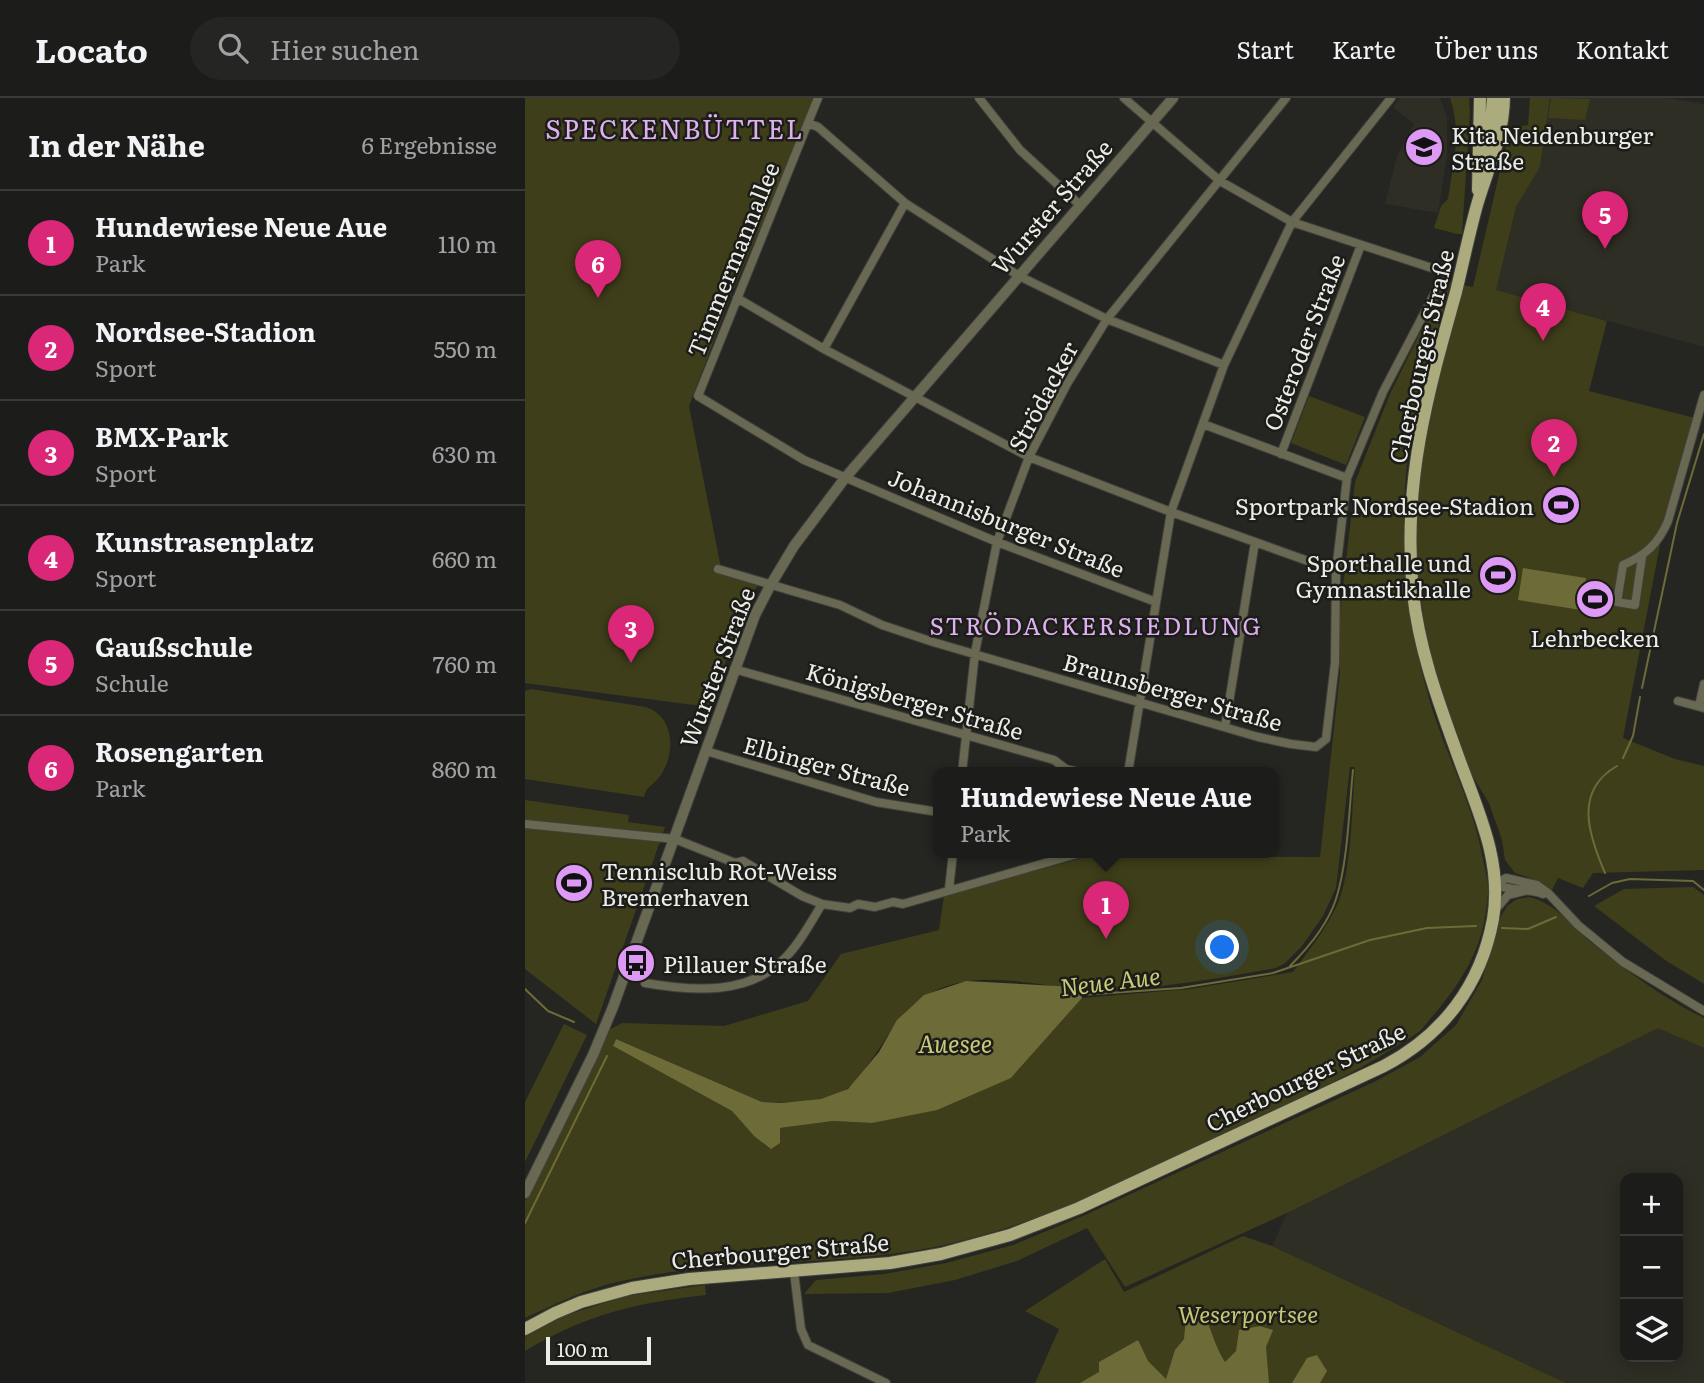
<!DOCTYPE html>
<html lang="de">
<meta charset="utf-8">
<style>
:root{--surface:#1c1c1a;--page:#252523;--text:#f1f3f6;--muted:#a0a1a2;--line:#3a3a39;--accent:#db2777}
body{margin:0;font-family:Literata,serif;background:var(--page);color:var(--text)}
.controls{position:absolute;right:21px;bottom:21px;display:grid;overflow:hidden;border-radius:14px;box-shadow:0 4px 18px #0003}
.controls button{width:63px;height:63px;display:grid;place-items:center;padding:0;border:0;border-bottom:2px solid var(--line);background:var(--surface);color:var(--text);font:35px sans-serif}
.scale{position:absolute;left:21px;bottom:18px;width:105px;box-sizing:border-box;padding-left:7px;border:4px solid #ecece9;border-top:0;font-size:19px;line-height:24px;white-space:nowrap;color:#ecece9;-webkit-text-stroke:5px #1c1c18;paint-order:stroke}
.you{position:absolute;left:698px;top:850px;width:24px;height:24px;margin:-18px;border:5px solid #fff;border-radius:50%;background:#1a73e8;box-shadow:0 0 0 10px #1a73e833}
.badge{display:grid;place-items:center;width:46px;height:46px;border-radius:50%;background:var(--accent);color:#fff;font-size:23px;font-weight:700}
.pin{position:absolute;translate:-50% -58px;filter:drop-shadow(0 2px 4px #0008)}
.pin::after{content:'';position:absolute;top:37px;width:24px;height:21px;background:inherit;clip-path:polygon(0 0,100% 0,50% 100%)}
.popup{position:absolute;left:408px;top:669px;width:346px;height:91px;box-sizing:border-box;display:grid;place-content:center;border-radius:14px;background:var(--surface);filter:drop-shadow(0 2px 5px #0005);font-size:23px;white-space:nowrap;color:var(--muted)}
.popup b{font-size:26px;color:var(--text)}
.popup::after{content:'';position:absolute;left:50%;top:100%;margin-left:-14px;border:14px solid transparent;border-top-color:var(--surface)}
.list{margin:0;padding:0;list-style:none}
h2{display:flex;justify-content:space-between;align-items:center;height:91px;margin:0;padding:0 28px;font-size:30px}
h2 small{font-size:23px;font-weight:400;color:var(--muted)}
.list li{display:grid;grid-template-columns:46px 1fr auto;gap:21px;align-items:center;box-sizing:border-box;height:105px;padding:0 28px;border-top:2px solid var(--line)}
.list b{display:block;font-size:26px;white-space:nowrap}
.list p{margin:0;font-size:23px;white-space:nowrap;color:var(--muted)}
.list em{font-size:23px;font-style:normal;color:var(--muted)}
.icon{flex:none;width:38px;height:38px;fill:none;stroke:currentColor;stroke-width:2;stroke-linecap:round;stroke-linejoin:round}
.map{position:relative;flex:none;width:1179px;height:1285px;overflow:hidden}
header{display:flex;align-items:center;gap:42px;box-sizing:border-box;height:98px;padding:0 35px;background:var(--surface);border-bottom:2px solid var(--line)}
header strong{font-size:33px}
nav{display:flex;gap:38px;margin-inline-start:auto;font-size:24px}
.search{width:490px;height:63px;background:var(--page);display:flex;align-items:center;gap:18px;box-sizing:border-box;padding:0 24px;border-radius:38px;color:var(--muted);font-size:26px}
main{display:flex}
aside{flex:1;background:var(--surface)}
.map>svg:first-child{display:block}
.built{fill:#2e2e25;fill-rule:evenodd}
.green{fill:#3f3e1a;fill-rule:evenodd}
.water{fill:#6d6b38}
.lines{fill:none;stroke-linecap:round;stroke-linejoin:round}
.stream{stroke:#6d6b38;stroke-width:2}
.minor-casing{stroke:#41413e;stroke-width:10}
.tertiary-casing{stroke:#41413e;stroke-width:12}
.primary-casing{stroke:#41413e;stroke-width:14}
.minor{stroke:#686853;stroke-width:8}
.tertiary{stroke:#686853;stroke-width:10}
.primary{stroke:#abab7e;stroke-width:12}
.labels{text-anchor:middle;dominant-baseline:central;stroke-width:5;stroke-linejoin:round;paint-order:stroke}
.poi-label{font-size:23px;fill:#ecece9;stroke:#1c1c18;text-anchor:start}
.street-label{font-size:23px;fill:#ecece9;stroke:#1c1c18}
.park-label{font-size:23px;font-style:italic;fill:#c6c575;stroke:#1c1c18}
.neighbourhood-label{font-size:24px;letter-spacing:2px;fill:#dfb0ef;stroke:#1c1c18}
.water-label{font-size:24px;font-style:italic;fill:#cac879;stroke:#1c1c18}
.quarter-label{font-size:26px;letter-spacing:2px;fill:#dfb0ef;stroke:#1c1c18}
</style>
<header>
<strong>Locato</strong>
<div class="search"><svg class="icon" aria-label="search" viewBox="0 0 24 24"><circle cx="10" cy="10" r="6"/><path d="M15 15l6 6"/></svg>Hier suchen</div>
<nav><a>Start</a><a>Karte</a><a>Über uns</a><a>Kontakt</a></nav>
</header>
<main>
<aside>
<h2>In der Nähe<small>6 Ergebnisse</small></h2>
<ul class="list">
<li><span class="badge">1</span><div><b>Hundewiese Neue Aue</b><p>Park</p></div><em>110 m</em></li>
<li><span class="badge">2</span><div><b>Nordsee-Stadion</b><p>Sport</p></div><em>550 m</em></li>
<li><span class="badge">3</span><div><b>BMX-Park</b><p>Sport</p></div><em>630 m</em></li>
<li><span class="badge">4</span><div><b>Kunstrasenplatz</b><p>Sport</p></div><em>660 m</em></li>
<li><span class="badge">5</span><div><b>Gaußschule</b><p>Schule</p></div><em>760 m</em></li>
<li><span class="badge">6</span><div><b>Rosengarten</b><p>Park</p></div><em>860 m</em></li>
</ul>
</aside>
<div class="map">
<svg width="1179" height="1285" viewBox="0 0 1179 1285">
<rect width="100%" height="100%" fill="#252522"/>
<!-- built -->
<path class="built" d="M875,0H915L922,19V59L913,115L860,106L872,58L889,26L868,9Z
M1025,0H1142L1179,6V249L970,192L991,109L1015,69Z
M1133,929L1179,950V1285H1041L747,1148L762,1115ZM1100,1080H1153V1259H1100Z"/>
<!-- green -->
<path class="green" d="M0,0H292L207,195L164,308L196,470L235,482L214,528L184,609L0,585Z
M925,0H944L945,14L937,136H932L909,130L916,108L923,101C928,66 937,34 925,0Z
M1005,0H1025L1015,69L991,109L971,192L1082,223L1064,293L1170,320L1140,421L1098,640L1150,661L1179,668V772L1068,775L1058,790L1033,780L1027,792L1015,783L990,775L980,762L977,742L964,705L945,674L933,645L905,559L898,516L890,447L891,403L899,339L937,187L948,189L985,30L1003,27Z
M1026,0L1065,1L1060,22L1023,20Z
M922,180L926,184C915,226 900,268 891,311C870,408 877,510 905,604C921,657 948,706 958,761C960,772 964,784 963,795C960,844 942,877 912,913C906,919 901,927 895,933C886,940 875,946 865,952C824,979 778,998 733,1019C628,1069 525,1125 410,1149C307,1169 200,1160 97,1183C63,1190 32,1205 0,1220V1103L84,932L97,925L199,928L283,903L316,856L414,832L419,798L572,756L594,758L795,759L815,575L814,525L830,384L865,296ZM825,669H830C827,706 827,772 813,805C802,830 784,852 768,874L665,891L557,900L486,980L347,1025L308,1023L255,1030L229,1038L207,1013L88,948L91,941L237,1004C264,1005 296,1006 320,992C327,989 333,979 338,973C366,938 376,903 422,888C465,873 516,889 560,891C624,893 688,881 751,870L760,865L777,848L798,818L811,790Z
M784,298L840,319L821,367L766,345Z
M6,591L121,609C150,619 151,656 135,678C129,687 121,688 119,699L0,681V593Z
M0,702L104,717L103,724L140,729L71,926L0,871Z
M1168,789L1179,797V886L1140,862L1069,808L1099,791Z
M1004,799C1031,805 1048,830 1069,847C1104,874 1139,901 1179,920V950L1133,930L762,1115L600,1189L562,1130L492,1163L430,1182L363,1195L279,1196L291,1182L359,1176L421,1165L488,1147L560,1117L849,984L895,959L931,927L957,882L976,818L982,808L992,801Z
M39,926L62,937L0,1064V1004Z
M718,1138L747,1148L1041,1285H510L534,1231L500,1213L580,1161L599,1194Z
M180,1187L181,1197C110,1205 62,1216 0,1253V1239L39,1218L101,1198Z"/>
<!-- water -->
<path class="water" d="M998,470L1061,480L1059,492L1082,496L1080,514L1061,511V507L1057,506L1056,512L993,502Z
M441,883L550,889L556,891L557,900L486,980L412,1012L347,1025L308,1023L255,1030V1045L246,1051L229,1038L207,1013L88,948L91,941L237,1004L257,1005L296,1001L323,991L354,954L372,922L399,897Z
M665,1211L677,1213C687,1231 689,1247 700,1264L711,1253L714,1232L735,1228L748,1232L741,1249L744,1285H555L574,1274V1264L613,1242L623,1263L641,1281L650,1252L659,1241L661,1220Z
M792,1257L802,1273L795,1285H767L782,1260Z"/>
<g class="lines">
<!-- stream -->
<path class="stream" d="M1117,590L1152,425L1179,336
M1098,660L1108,638L1115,599
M1080,775C1064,738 1048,693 1092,668
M1064,798L1087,785L1105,781L1168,783L1179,792
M977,830L1003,831L1031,819
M765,868C783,850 803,826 811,801C823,764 824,711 828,672
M0,891L23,913L49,924
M556,897L656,890L748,875L845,842L902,830L951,828
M0,1125L82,958"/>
<defs>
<path id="minor" d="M293,0L173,298L279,362L472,444L631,504
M454,0L495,52L555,107
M283,25L293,29L380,105L494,178L582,221L699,267
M212,200L299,251L504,359L646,414L811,473
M299,251L380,105
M678,326L822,380
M756,356L836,147
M1117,459L1110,507L1092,504L1098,467C1121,457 1133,446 1143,423L1179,297
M193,471L315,507L357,527L408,544L733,639L766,646L791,649L801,641L810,565L811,473L822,380L858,294L916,183L919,174L767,124L695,83L599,0
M209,571L529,662L541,671L558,675
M1153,603L1179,610
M1174,608L1179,586
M700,629L730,444
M181,653L351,704L413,714
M437,675L450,555L472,444L504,359L542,286L582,221L761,0
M603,675L646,414L699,267L767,124L866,0
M0,726L150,741L210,765L218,763L277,798L297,806L325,810L333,806L350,809L368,804L378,806L555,755
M971,786L981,780L1012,787L1023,795L1053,827L1098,864L1179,913
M971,786C981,793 1003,790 1018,796
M424,791L428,755
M971,811L983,797L999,793
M120,885C167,893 224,898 260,860C275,845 286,824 297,806
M269,1174L276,1231L283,1247L361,1285"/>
<path id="tertiary" d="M0,1095L68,957L88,909L230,517L245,488L269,448L320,380L648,0"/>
<path id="primary" d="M963,58L968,0
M953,92L955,0
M0,1231L30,1215L56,1204L107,1190L164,1181L365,1165L416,1156L485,1137L554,1110L859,968C918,937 956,887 968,821C978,763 952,711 933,658C914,605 894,552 888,495C877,386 902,297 931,194C938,165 944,136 952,107C963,69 978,41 979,0"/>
</defs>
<!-- minor casing -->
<use href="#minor" class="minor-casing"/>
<!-- tertiary casing -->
<use href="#tertiary" class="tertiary-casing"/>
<!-- primary casing -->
<use href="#primary" class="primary-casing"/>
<!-- minor -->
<use href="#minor" class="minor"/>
<!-- tertiary -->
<use href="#tertiary" class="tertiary"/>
<!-- primary -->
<use href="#primary" class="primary"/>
</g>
<!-- icons -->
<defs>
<symbol id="school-disc" viewBox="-11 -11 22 22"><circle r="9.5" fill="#dd99f3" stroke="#1c1c18"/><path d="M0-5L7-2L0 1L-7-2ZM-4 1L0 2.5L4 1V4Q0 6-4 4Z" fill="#111"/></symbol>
<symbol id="stadium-disc" viewBox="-11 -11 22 22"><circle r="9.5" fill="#dd99f3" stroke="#1c1c18"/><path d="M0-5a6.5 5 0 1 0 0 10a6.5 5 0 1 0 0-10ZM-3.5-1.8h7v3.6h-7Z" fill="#111"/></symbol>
<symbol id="bus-disc" viewBox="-11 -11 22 22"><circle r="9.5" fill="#dd99f3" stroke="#1c1c18"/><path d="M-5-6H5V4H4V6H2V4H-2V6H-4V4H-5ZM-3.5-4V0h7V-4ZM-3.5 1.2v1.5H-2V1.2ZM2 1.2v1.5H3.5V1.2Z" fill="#111"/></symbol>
</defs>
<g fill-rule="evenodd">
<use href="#school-disc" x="877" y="27" width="44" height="44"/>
<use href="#stadium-disc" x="1014" y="385" width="44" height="44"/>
<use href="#stadium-disc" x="951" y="455" width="44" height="44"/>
<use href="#stadium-disc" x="1048" y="479" width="44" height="44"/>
<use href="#stadium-disc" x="27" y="763" width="44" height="44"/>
<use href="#bus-disc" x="89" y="843" width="44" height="44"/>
</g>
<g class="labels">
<!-- poi labels -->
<g class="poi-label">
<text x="926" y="36">Kita Neidenburger<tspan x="926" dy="26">Straße</tspan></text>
<text x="1009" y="407" text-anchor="end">Sportpark Nordsee-Stadion</text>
<text x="946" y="464" text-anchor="end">Sporthalle und<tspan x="946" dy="26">Gymnastikhalle</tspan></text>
<text x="1070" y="539" text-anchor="middle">Lehrbecken</text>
<text x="76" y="772">Tennisclub Rot-Weiss<tspan x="76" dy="26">Bremerhaven</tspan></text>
<text x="138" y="865">Pillauer Straße</text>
</g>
<!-- street labels -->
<g class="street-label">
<text transform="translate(526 108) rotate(-49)">Wurster Straße</text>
<text transform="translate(207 161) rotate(-68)">Timmermannallee</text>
<text transform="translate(778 244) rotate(-69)">Osteroder Straße</text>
<text transform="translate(895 258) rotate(-77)">Cherbourger Straße</text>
<text transform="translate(517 298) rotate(-62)">Strödacker</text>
<text transform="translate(482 424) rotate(22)">Johannisburger Straße</text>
<text transform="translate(191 569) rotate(-69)">Wurster Straße</text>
<text transform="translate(648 593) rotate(16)">Braunsberger Straße</text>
<text transform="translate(390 602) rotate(16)">Königsberger Straße</text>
<text transform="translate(302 667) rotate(15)">Elbinger Straße</text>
<text transform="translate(780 978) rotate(-26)">Cherbourger Straße</text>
<text transform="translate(255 1152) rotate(-5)">Cherbourger Straße</text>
</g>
<!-- park labels -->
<g class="park-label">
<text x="723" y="1215">Weserportsee</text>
</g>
<!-- neighbourhood labels -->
<g class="neighbourhood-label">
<text x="571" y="526">STRÖDACKERSIEDLUNG</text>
</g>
<!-- water labels -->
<g class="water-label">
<text transform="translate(585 882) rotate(-7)">Neue Aue</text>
<text x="430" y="944">Auesee</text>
</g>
<!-- quarter labels -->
<g class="quarter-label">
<text x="150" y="29">SPECKENBÜTTEL</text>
</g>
</g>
</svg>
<div class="controls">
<button>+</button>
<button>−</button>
<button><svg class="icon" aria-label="layers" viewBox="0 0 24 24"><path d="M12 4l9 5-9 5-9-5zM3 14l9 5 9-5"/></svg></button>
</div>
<div class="scale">100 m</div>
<div class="you"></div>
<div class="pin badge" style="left:581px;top:841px">1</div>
<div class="popup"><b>Hundewiese Neue Aue</b>Park</div>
<div class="pin badge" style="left:1029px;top:379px">2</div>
<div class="pin badge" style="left:106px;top:565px">3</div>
<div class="pin badge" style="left:1018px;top:243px">4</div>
<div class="pin badge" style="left:1080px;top:151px">5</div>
<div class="pin badge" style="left:73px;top:200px">6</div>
</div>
</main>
